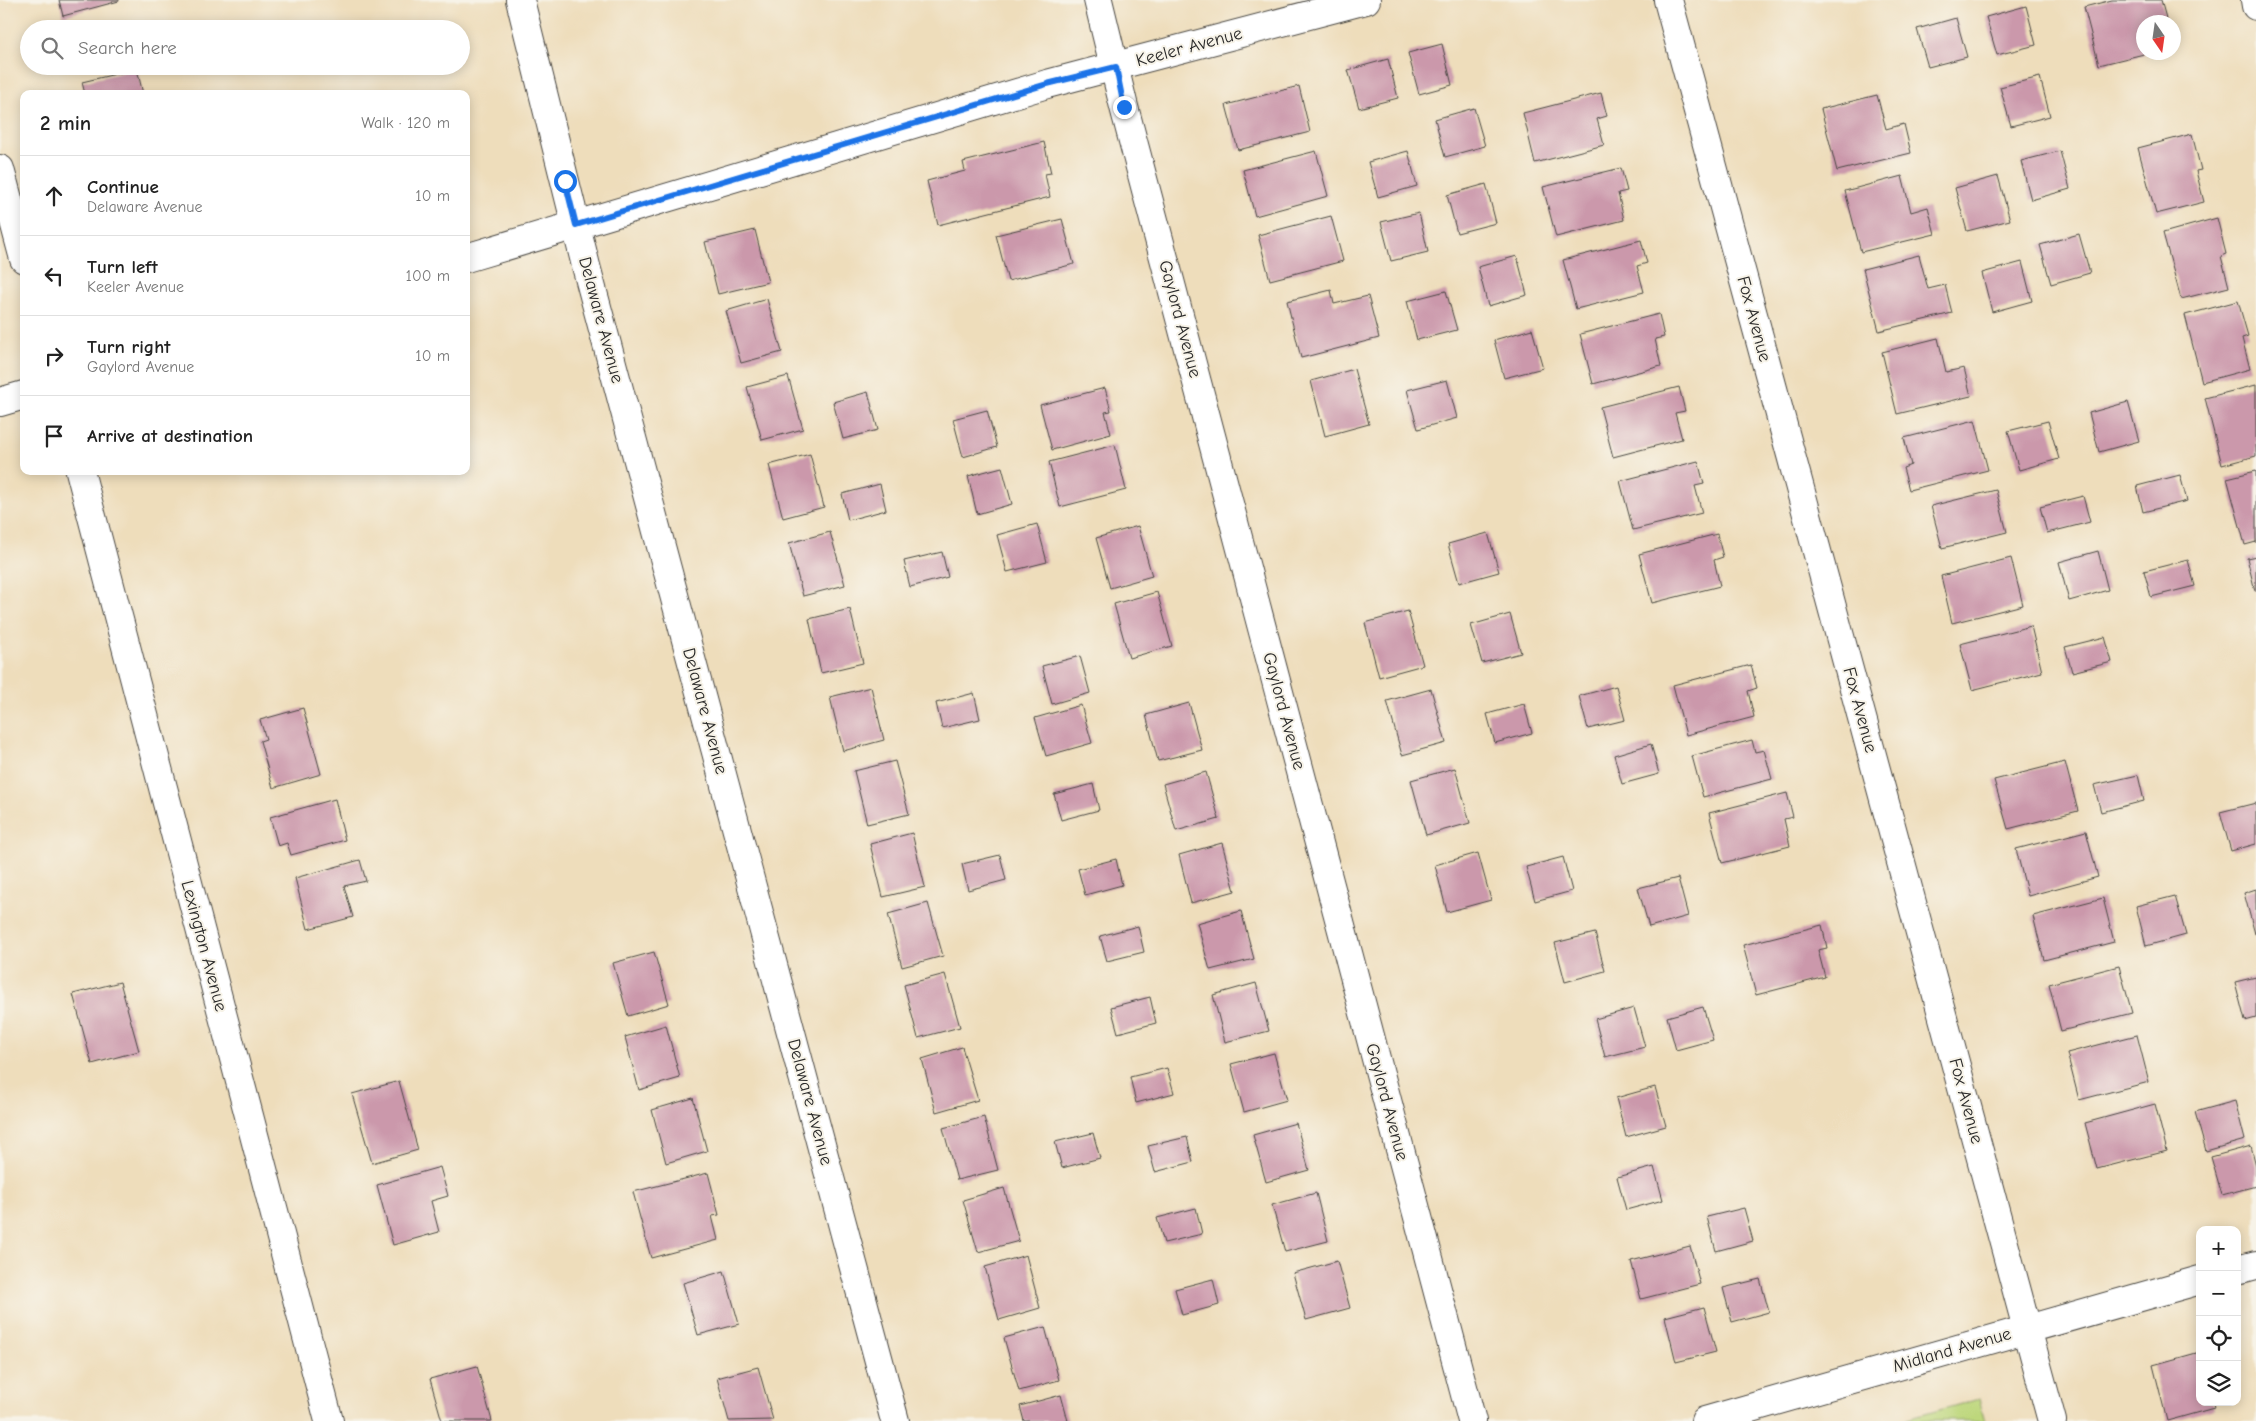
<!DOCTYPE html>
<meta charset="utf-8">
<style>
:root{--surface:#fff;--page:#f2f2f2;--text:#222;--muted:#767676;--line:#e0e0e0}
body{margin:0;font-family:"Comic Neue",sans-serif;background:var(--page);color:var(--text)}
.controls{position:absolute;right:15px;bottom:15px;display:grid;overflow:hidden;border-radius:10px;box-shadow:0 2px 12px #0003}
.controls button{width:45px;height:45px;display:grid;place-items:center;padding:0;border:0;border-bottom:1px solid var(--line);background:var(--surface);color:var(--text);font:25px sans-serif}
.compass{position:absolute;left:2136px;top:15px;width:45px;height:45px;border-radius:50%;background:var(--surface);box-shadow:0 2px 12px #0003;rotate:167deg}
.stop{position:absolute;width:15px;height:15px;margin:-11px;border:4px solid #1a73e8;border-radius:50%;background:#fff}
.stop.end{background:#1a73e8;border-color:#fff;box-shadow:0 1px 5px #0008}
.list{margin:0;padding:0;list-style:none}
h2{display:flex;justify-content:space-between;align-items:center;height:65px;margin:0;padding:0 20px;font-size:21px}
h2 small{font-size:16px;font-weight:400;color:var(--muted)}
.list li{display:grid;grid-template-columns:32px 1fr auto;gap:15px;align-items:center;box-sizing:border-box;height:80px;padding:0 20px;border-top:1px solid var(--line)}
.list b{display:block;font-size:19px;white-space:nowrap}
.list p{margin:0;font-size:16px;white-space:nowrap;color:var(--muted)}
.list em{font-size:16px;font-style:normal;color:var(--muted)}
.icon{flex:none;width:28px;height:28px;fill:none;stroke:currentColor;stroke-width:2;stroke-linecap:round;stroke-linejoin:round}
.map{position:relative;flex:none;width:2256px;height:1421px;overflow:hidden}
.search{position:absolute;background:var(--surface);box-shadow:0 2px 12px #0003;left:20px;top:20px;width:450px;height:55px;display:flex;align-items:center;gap:12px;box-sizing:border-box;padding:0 18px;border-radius:28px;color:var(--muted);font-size:19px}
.panel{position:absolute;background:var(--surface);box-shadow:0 2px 12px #0003;left:20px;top:90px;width:450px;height:385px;border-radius:10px}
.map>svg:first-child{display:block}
.green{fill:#bdd77c;stroke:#748154}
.building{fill:#cb98ab}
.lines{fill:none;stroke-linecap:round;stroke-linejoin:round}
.minor-casing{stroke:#484641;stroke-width:30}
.minor{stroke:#fff;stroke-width:28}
.route{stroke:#1a73e8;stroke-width:6}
.labels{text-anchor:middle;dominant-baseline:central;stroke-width:4;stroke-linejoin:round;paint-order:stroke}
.street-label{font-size:18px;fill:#2b2b2b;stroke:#f7f3e8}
</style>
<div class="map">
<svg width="2256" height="1421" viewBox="0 0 2256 1421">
<rect width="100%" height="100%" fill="#f7f3e8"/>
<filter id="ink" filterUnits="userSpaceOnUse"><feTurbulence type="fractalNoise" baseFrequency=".02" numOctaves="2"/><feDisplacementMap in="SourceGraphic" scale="10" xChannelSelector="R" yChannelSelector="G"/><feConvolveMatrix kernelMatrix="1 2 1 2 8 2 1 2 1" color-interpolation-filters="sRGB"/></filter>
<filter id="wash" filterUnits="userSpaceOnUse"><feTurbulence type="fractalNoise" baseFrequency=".0096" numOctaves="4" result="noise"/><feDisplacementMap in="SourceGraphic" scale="20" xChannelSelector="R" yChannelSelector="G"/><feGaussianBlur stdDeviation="1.12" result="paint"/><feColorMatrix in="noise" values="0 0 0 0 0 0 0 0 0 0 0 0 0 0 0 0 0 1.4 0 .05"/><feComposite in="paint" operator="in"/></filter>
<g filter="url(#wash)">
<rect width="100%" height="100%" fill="#edb"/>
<!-- green -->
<path class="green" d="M1979,1399L1985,1421H1900Z"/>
<g id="blocks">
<!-- building -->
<path class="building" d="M59,0H119V1L63,16Z
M2112,0H2161L2167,22H2144V54L2099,65L2084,7Z
M2026,6L2036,45L1997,55L1986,17Z
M1956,18L1967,57L1928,67L1917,29Z
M1442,44L1452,85L1419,94L1408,53Z
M1388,59L1398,98L1359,108L1348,70Z
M137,69L143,94H85L82,82Z
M2040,77L2050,116L2011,126L2000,87Z
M1299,86L1310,132L1238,150L1226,105Z
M1601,93L1607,116L1597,119L1604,145L1535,163L1523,113Z
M1877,95L1886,129L1904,124L1911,153L1837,171L1821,109Z
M1474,108L1485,146L1445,157L1435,119Z
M2192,134L2201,170L2196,171L2204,202L2156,214L2138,148Z
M1044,142L1051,173L1045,174L1050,197L938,225L927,181L965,171L963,162Z
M1316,151L1328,196L1255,216L1243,170Z
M1408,151L1417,186L1378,197L1368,162Z
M2060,151L2070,189L2031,200L2021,161Z
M1621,168L1627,191L1618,193L1624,220L1556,237L1543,187Z
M1902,176L1911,212L1928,207L1935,234L1861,252L1845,191Z
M1998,176L2010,220L1967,231L1955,188Z
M1486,184L1496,223L1457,233L1447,195Z
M1419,213L1428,252L1391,261L1381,222Z
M1331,216L1343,261L1270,280L1258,235Z
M2217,218L2226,254L2221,256L2229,287L2181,299L2163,233Z
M1062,219L1074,264L1008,281L996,235Z
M755,230L768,282L718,294L705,242Z
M2079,234L2090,273L2051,284L2040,245Z
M1641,240L1647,263L1637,266L1644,292L1576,309L1563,260Z
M1919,255L1928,289L1945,285L1952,313L1879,331L1863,269Z
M1517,256L1527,295L1488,306L1478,267Z
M2022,262L2032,301L1992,312L1982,273Z
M1331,290L1334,304L1368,296L1379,338L1301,358L1287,301Z
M1446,291L1457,330L1417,340L1407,301Z
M767,299L782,352L741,363L726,311Z
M2238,301L2248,336L2242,338L2250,369L2202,382L2185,315Z
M1659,314L1664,337L1655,339L1661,366L1593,384L1580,334Z
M1532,329L1543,368L1504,378L1494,340Z
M1938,338L1946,372L1964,368L1971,396L1897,414L1882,352Z
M1354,369L1369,424L1325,436L1311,381Z
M788,376L803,429L762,440L747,387Z
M1447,380L1457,418L1418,429L1407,390Z
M2256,385V456L2222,465L2205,398Z
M1679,387L1685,411L1675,413L1682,439L1613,457L1600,407Z
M1105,388L1111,411L1105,412L1111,434L1052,450L1040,405Z
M868,392L878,430L843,439L833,402Z
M2128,402L2139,441L2099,452L2089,413Z
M987,410L997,447L963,457L953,419Z
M1975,420L1988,470L1909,490L1903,468L1911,465L1904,438Z
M2048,421L2059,459L2019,470L2008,431Z
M1115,445L1126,490L1060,507L1049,462Z
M810,454L824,507L783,518L769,465Z
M1698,461L1704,484L1695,486L1702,513L1633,530L1620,481Z
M1002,467L1012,504L977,514L968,476Z
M2256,471V542L2245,545L2227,478Z
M2180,475L2187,501L2143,512L2137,486Z
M880,484L886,510L848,520L842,494Z
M1996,490L2007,532L1942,548L1931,506Z
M2083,496L2090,522L2047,533L2040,507Z
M1037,524L1047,562L1007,572L997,535Z
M1138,526L1152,576L1110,588L1096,538Z
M830,532L845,585L803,596L789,543Z
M1488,533L1499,572L1459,583L1448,544Z
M1717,534L1723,557L1714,560L1720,586L1652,603L1639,554Z
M2098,551L2108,590L2069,601L2059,562Z
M942,552L948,577L910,587L904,561Z
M2256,556V591H2255L2247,558Z
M2011,558L2023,605L1952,623L1941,576Z
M2188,560L2195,586L2151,597L2144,571Z
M1157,592L1172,646L1129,658L1114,604Z
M850,609L863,663L821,673L809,619Z
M1408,611L1423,665L1379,677L1365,623Z
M1510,614L1521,653L1482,663L1471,625Z
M2031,626L2042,672L1972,690L1960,644Z
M2105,637L2112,662L2072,672L2065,647Z
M1080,656L1090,693L1052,704L1042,666Z
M1751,665L1757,688L1748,691L1754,717L1686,735L1673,685Z
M1616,686L1625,720L1588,729L1579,696Z
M871,687L884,740L843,751L830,697Z
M1431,689L1446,743L1402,755L1387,701Z
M974,693L980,719L942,728L936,703Z
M1189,703L1202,750L1158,761L1146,715Z
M1524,704L1532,733L1495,743L1487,714Z
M1081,705L1092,743L1046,756L1035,718Z
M303,708L321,774L273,788L260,741L266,739L260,720Z
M1752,740L1755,752L1764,750L1772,779L1703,797L1692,756Z
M1651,744L1659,774L1622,784L1614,755Z
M895,761L909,814L867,824L854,771Z
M2065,762L2078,811L2008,829L1994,780Z
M1455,768L1470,823L1426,835L1411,780Z
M1206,772L1219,819L1176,831L1163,784Z
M2138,775L2144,801L2101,812L2094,785Z
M1093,784L1099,810L1061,820L1054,794Z
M1787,793L1793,817L1784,819L1790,846L1722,863L1709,813Z
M335,799L345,840L291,855L287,843L278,846L270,817Z
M2256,803V844L2231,851L2220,812Z
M2086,831L2098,877L2028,896L2016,849Z
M912,833L925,887L883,897L870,844Z
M1222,843L1235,891L1191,903L1179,855Z
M1478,853L1491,900L1447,912L1435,865Z
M1000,855L1006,880L968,890L962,864Z
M1563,857L1572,891L1535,901L1526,867Z
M1116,859L1122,885L1085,895L1078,869Z
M360,860L366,881L344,886L353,917L308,929L295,878Z
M1678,878L1688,916L1649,927L1638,888Z
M2256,889V934H2255L2244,893Z
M2175,896L2186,935L2146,946L2136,906Z
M2103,898L2114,942L2044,960L2033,916Z
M928,903L943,956L902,967L888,914Z
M1241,911L1254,959L1210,970L1197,923Z
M1822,925L1827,948L1818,950L1825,977L1756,995L1743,945Z
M1138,926L1144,952L1107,961L1100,936Z
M1595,933L1605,971L1565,982L1555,943Z
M654,952L669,1004L628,1016L613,963Z
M2119,966L2132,1013L2061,1031L2049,984Z
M945,974L960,1027L918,1038L904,985Z
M2256,977V1018L2245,1021L2235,982Z
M120,982L139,1051L92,1064L73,994Z
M1256,983L1269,1031L1225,1042L1213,995Z
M1150,997L1156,1023L1118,1033L1111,1007Z
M1703,1007L1713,1040L1676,1050L1667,1017Z
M1634,1008L1645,1047L1605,1057L1595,1019Z
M666,1025L680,1078L639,1090L625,1037Z
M2137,1035L2149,1082L2079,1100L2067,1053Z
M962,1047L978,1100L936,1112L922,1059Z
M1274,1053L1287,1100L1244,1112L1231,1064Z
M1167,1068L1174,1093L1136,1103L1130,1077Z
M399,1081L418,1150L372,1163L352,1094Z
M1655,1087L1666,1126L1626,1137L1616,1098Z
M693,1098L707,1151L666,1163L652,1110Z
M2235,1101L2245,1140L2206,1151L2195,1112Z
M2155,1104L2167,1151L2097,1169L2085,1123Z
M984,1117L998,1170L957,1180L943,1128Z
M1296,1123L1309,1170L1266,1182L1253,1135Z
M1093,1133L1100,1158L1062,1168L1055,1142Z
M1187,1137L1193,1162L1155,1172L1148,1146Z
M2251,1146L2256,1166V1186L2222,1195L2211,1157Z
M440,1167L448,1196L431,1201L439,1232L393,1245L377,1185Z
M1654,1167L1663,1200L1626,1210L1617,1177Z
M708,1173L719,1215L712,1216L718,1240L651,1258L633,1192Z
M1004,1188L1019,1241L978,1252L963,1200Z
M1316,1193L1328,1241L1285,1252L1272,1205Z
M1196,1208L1202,1234L1164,1243L1157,1218Z
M1744,1208L1753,1241L1716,1251L1707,1217Z
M1690,1246L1700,1284L1641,1299L1631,1261Z
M1026,1255L1040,1308L999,1320L985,1267Z
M1337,1261L1350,1308L1306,1320L1293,1273Z
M724,1271L739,1324L698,1335L683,1283Z
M1213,1279L1219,1305L1182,1315L1175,1289Z
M1760,1279L1769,1312L1732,1322L1723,1288Z
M1704,1307L1716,1352L1676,1362L1665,1317Z
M1045,1327L1059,1380L1019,1391L1004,1338Z
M2200,1352V1402H2213L2214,1408L2167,1421L2153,1365Z
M477,1366L492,1421H442L430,1379Z
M758,1367L773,1420L729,1421L717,1378Z
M1061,1395L1068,1421H1024L1020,1406Z"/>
</g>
</g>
<g filter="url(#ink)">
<use href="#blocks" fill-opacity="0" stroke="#484641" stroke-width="1"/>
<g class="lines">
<defs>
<path id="minor" d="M520,0L586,266L895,1421
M1098,0L1124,107L1472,1421
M1668,0L2052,1421
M2255,0L2256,6
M0,169L24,259
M466,258L1047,84L1366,0
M0,402L24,395
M80,471L329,1421
M2237,1270L2256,1265
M1705,1421L2200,1280"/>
</defs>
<!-- minor casing -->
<use href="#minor" class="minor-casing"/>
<!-- minor -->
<use href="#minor" class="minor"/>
</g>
</g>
<g class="lines" filter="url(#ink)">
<!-- route -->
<path class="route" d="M565,181L576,225L1047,84L1116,67L1124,107"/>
</g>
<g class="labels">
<!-- street labels -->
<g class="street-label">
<text transform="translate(1189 47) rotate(-15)">Keeler Avenue</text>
<text transform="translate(1180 319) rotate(75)">Gaylord Avenue</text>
<text transform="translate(1754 319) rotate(75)">Fox Avenue</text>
<text transform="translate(601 320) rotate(75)">Delaware Avenue</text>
<text transform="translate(1860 710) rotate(75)">Fox Avenue</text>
<text transform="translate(705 711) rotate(75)">Delaware Avenue</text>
<text transform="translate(1284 711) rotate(75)">Gaylord Avenue</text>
<text transform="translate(204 946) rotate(75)">Lexington Avenue</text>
<text transform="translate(1966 1101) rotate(75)">Fox Avenue</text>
<text transform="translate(810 1102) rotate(75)">Delaware Avenue</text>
<text transform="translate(1387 1102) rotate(75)">Gaylord Avenue</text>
<text transform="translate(1952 1350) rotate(-16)">Midland Avenue</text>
</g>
</g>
</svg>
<div class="controls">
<button>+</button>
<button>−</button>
<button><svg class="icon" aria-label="locate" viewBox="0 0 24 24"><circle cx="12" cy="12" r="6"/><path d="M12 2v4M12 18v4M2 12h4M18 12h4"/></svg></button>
<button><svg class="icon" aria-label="layers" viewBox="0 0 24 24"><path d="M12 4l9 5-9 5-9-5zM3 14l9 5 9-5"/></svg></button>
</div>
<svg class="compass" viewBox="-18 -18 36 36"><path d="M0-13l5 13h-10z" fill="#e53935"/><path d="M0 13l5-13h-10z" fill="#767676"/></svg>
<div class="stop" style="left:565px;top:181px"></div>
<div class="stop end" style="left:1124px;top:107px"></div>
<div class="search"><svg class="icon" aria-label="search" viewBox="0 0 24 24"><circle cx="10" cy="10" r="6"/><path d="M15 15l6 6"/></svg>Search here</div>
<section class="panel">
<h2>2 min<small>Walk · 120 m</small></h2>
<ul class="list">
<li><svg class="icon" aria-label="ahead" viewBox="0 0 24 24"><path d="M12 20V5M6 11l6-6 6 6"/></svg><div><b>Continue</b><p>Delaware Avenue</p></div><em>10 m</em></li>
<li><svg class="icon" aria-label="left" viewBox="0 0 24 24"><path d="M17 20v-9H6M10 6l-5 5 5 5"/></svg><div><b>Turn left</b><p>Keeler Avenue</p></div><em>100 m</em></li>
<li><svg class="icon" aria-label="right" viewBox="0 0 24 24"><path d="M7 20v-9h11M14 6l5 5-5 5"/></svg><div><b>Turn right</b><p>Gaylord Avenue</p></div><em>10 m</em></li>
<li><svg class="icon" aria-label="arrive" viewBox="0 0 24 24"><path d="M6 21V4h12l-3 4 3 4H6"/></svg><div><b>Arrive at destination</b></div></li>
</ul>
</section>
</div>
